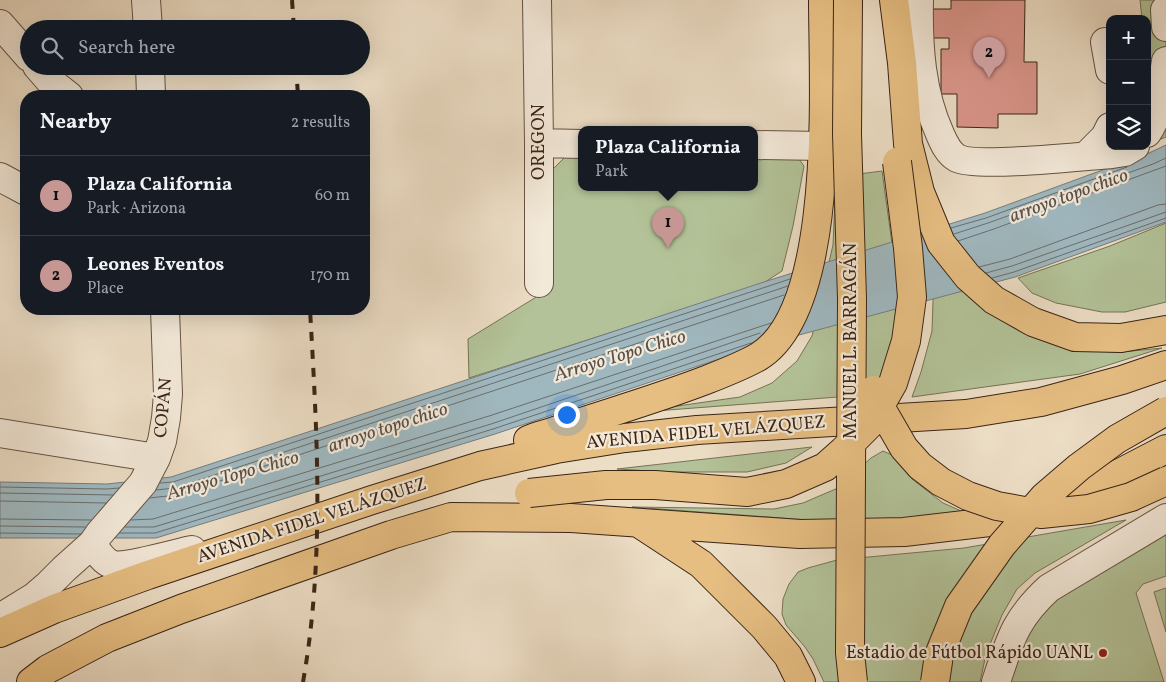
<!DOCTYPE html>
<meta charset="utf-8">
<style>
:root{--surface:#171b24;--page:#20242c;--text:#f1f3f6;--muted:#9ea1a6;--line:#363941;--accent:#c59692}
body{margin:0;font-family:Vollkorn,serif;background:var(--page);color:var(--text)}
.controls{position:absolute;right:15px;top:15px;display:grid;overflow:hidden;border-radius:10px;box-shadow:0 5px 20px #0002}
.controls button{width:45px;height:45px;display:grid;place-items:center;padding:0;border:0;border-bottom:1px solid var(--line);background:var(--surface);color:var(--text);font:25px sans-serif}
.you{position:absolute;left:566px;top:414px;width:18px;height:18px;margin:-12px;border:4px solid #fff;border-radius:50%;background:#1a73e8;box-shadow:0 0 0 8px #1a73e833}
.badge{display:grid;place-items:center;width:32px;height:32px;border-radius:50%;background:var(--accent);color:#111;font-size:16px;font-weight:700}
.pin{position:absolute;translate:-50% -41px;filter:drop-shadow(0 1px 2px #0008)}
.pin::after{content:'';position:absolute;top:26px;width:18px;height:15px;background:inherit;clip-path:polygon(0 0,100% 0,50% 100%)}
.popup{position:absolute;left:578px;top:126px;width:180px;height:65px;box-sizing:border-box;display:grid;place-content:center;border-radius:10px;background:var(--surface);filter:drop-shadow(0 1px 4px #0005);font-size:16px;white-space:nowrap;color:var(--muted)}
.popup b{font-size:19px;color:var(--text)}
.popup::after{content:'';position:absolute;left:50%;top:100%;margin-left:-10px;border:10px solid transparent;border-top-color:var(--surface)}
.list{margin:0;padding:0;list-style:none}
h2{display:flex;justify-content:space-between;align-items:center;height:65px;margin:0;padding:0 20px;font-size:21px}
h2 small{font-size:16px;font-weight:400;color:var(--muted)}
.list li{display:grid;grid-template-columns:32px 1fr auto;gap:15px;align-items:center;box-sizing:border-box;height:80px;padding:0 20px;border-top:1px solid var(--line)}
.list b{display:block;font-size:19px;white-space:nowrap}
.list p{margin:0;font-size:16px;white-space:nowrap;color:var(--muted)}
.list em{font-size:16px;font-style:normal;color:var(--muted)}
.icon{flex:none;width:28px;height:28px;fill:none;stroke:currentColor;stroke-width:2;stroke-linecap:round;stroke-linejoin:round}
.map{position:relative;flex:none;width:1166px;height:682px;overflow:hidden}
.search{position:absolute;background:var(--surface);box-shadow:0 5px 20px #0002;left:20px;top:20px;width:350px;height:55px;display:flex;align-items:center;gap:12px;box-sizing:border-box;padding:0 18px;border-radius:28px;color:var(--muted);font-size:19px}
.panel{position:absolute;background:var(--surface);box-shadow:0 5px 20px #0002;left:20px;top:90px;width:350px;height:225px;border-radius:20px}
.map>svg:first-child{display:block}
.green{fill:#b3c298;stroke:#767357}
.water{fill:#9fb8c0;stroke:#777d7c}
.lines{fill:none;stroke-linecap:round;stroke-linejoin:round}
.shore{stroke:#6c6e6b;stroke-width:1}
.building{fill:#db968c;stroke:#3a2416}
.minor-casing{stroke:#665242;stroke-width:30}
.highway-casing{stroke:#3a2416;stroke-width:30}
.minor{stroke:#f3e9d9;stroke-width:28}
.highway{stroke:#e6be82;stroke-width:28}
.rail{stroke:#3a2416;stroke-width:4;stroke-dasharray:9 9;stroke-linecap:butt}
.highway-bridge-casing{stroke:#3a2416;stroke-width:30;stroke-linecap:butt}
.highway-bridge{stroke:#e6be82;stroke-width:28}
.poi-dot{fill:#8f2418;stroke:#f3e9d9;stroke-width:2}
.labels{text-anchor:middle;dominant-baseline:central;stroke-width:4.5;stroke-linejoin:round;paint-order:stroke}
.street-label{font-size:18px;fill:#3a2416;stroke:#f3e9d9}
.poi-label{font-size:18px;fill:#3a2416;stroke:#f3e9d9;text-anchor:end}
.water-label{font-size:19px;font-style:italic;fill:#585049;stroke:#f3e9d9}
</style>
<div class="map">
<svg width="1166" height="682" viewBox="0 0 1166 682">
<rect width="100%" height="100%" fill="#ecddc5"/>
<filter id="stains"><feTurbulence type="fractalNoise" baseFrequency=".004" numOctaves="4"/><feColorMatrix values="0 0 0 0 .2 0 0 0 0 .09 0 0 0 0 .02 0 0 0 .5 -.17"/></filter>
<radialGradient id="worn" r=".72"><stop offset=".6" stop-color="#630" stop-opacity="0"/><stop offset="1" stop-color="#630" stop-opacity=".3"/></radialGradient>
<!-- green -->
<path class="green" d="M1140,0H1166V137L1153,142L1147,139V19H1142Z
M566,156H582V187H754V156L799,159L804,166L793,226L782,271L762,284L469,378L468,339L546,291L553,169Z
M882,171L901,309L888,378L864,395L629,413L740,397L772,383L797,361L812,336L833,245L836,177Z
M1166,223V302L1125,312H1102L1056,303L1032,293L1018,278L1110,246Z
M947,268L993,313L1035,338L1088,351L1122,352L1162,348L1080,374L912,397L921,372L932,331L934,272Z
M812,447L786,463L747,472H668L617,469Z
M883,451L892,455L912,479L943,503L975,517L893,522L809,520L632,507L774,509L803,503L838,488L871,458Z
M1126,520L1035,573L1017,589L1002,615L986,654L980,682H824L813,659L805,647L786,625L782,614L783,599L789,584L798,572L808,568L837,560L964,548Z
M1166,532V576L1143,584L1136,593L1164,682H1010L1023,641L1046,606Z
M1166,588V632L1154,592Z"/>
<!-- water -->
<path class="water" d="M1166,145V222L1015,277L758,346L495,434L156,538H0V482L107,484L171,477L770,280L985,213L1149,153Z"/>
<g class="lines">
<!-- shore -->
<path class="shore" d="M951,228L986,218L1127,167
M954,234L988,223L1153,164L1166,158
M958,241L991,230L1166,166
M979,267L1010,259L1158,205L1166,204
M986,273L1012,266L1166,212
M992,278L1014,272L1166,218
M160,483L173,482L790,279
M0,487L107,489L119,488
M156,490L175,488L788,286
M0,493L113,495
M149,498L177,495L784,295
M0,501L106,503
M0,519L91,520
M131,520L153,519L489,416L771,323
M0,526L85,527
M125,527H154L491,424L760,333
M0,533L81,534
M119,533H155L493,429L751,343"/>
</g>
<!-- building -->
<path class="building" d="M951,0H1025L1024,62H1037V114H998V128L957,127V94H941V49H949V38H929V9H951Z"/>
<g class="lines">
<defs>
<path id="minor" d="M146,0L148,29
M537,0L539,143V283
M919,0C918,46 921,92 940,134C944,143 948,153 957,158C975,168 1085,156 1112,154L1125,152L1135,146
M1165,10L1166,27
M0,24L29,57
M1105,42L1110,70
M37,66L50,81L69,96
M150,66L151,96
M1147,133C1161,113 1162,84 1166,61
M539,143L582,144
M754,145L823,146
M1087,155L1105,137L1110,127
M0,177L26,191
M0,433L156,458
M92,544C97,551 103,561 111,564C122,569 177,553 192,550
M0,618L34,597L49,584L64,569L92,544L99,534L143,483L156,458L162,441L166,418L168,394L165,309
M996,682C1010,640 1015,619 1049,588L1166,518"/>
<path id="highway" d="M894,0L902,63L908,144L920,192L941,243L968,277L994,300L1033,322L1075,337L1121,338L1166,330
M528,440C539,435 552,433 563,428C611,412 659,398 706,380C724,373 742,366 758,357C837,310 823,82 823,0
M640,524L701,564L764,627L788,656L801,682
M0,633L54,609L148,575L372,500L480,466L556,449L625,438L697,430L966,414L1041,402L1122,380L1166,365
M31,682L48,669L107,638L181,609L391,535L451,517L571,518L800,534L904,532L998,521L1068,500L1166,449"/>
</defs>
<!-- minor casing -->
<use href="#minor" class="minor-casing"/>
<!-- highway casing -->
<use href="#highway" class="highway-casing"/>
<!-- minor -->
<use href="#minor" class="minor"/>
<!-- highway -->
<use href="#highway" class="highway"/>
<!-- rail -->
<path class="rail" d="M292,0L294,29
M296,66L298,96
M303,682C325,558 317,433 310,309"/>
<defs>
<path id="highway-bridge" d="M848,0L847,134L852,299L850,653L853,682
M874,390L878,403L904,448L920,466L941,482L968,496L997,506L1041,514L1089,509L1131,497L1166,481
M529,493L606,485H655L747,492L786,484L825,467L843,451L869,425L893,383L906,341L912,297L908,248L897,162
M935,682L939,655L959,606L1002,545L1044,497L1079,467L1117,439L1166,411"/>
</defs>
<!-- highway-bridge casing -->
<use href="#highway-bridge" class="highway-bridge-casing"/>
<!-- highway-bridge -->
<use href="#highway-bridge" class="highway-bridge"/>
</g>
<!-- markers -->
<circle class="poi-dot" cx="1103" cy="653" r="5"/>
<g class="labels">
<!-- street labels -->
<g class="street-label">
<text transform="translate(539 142) rotate(-90)">OREGON</text>
<text transform="translate(851 341) rotate(-90)">MANUEL L. BARRAGÁN</text>
<text transform="translate(164 408) rotate(-85)">COPÁN</text>
<text transform="translate(706 433) rotate(-5)">AVENIDA FIDEL VELÁZQUEZ</text>
<text transform="translate(312 521) rotate(-18)">AVENIDA FIDEL VELÁZQUEZ</text>
</g>
<!-- poi labels -->
<g class="poi-label">
<text x="1093" y="653">Estadio de Fútbol Rápido UANL</text>
</g>
<!-- water labels -->
<g class="water-label">
<text transform="translate(1069 196) rotate(-20)">arroyo topo chico</text>
<text transform="translate(620 356) rotate(-17)">Arroyo Topo Chico</text>
<text transform="translate(388 428) rotate(-18)">arroyo topo chico</text>
<text transform="translate(233 476) rotate(-16)">Arroyo Topo Chico</text>
</g>
</g>
<rect width="100%" height="100%" filter="url(#stains)"/>
<rect width="100%" height="100%" fill="url(#worn)"/>
</svg>
<div class="controls">
<button>+</button>
<button>−</button>
<button><svg class="icon" aria-label="layers" viewBox="0 0 24 24"><path d="M12 4l9 5-9 5-9-5zM3 14l9 5 9-5"/></svg></button>
</div>
<div class="you"></div>
<div class="pin badge" style="left:668px;top:248px">1</div>
<div class="popup"><b>Plaza California</b>Park</div>
<div class="pin badge" style="left:989px;top:78px">2</div>
<div class="search"><svg class="icon" aria-label="search" viewBox="0 0 24 24"><circle cx="10" cy="10" r="6"/><path d="M15 15l6 6"/></svg>Search here</div>
<section class="panel">
<h2>Nearby<small>2 results</small></h2>
<ul class="list">
<li><span class="badge">1</span><div><b>Plaza California</b><p>Park · Arizona</p></div><em>60 m</em></li>
<li><span class="badge">2</span><div><b>Leones Eventos</b><p>Place</p></div><em>170 m</em></li>
</ul>
</section>
</div>
